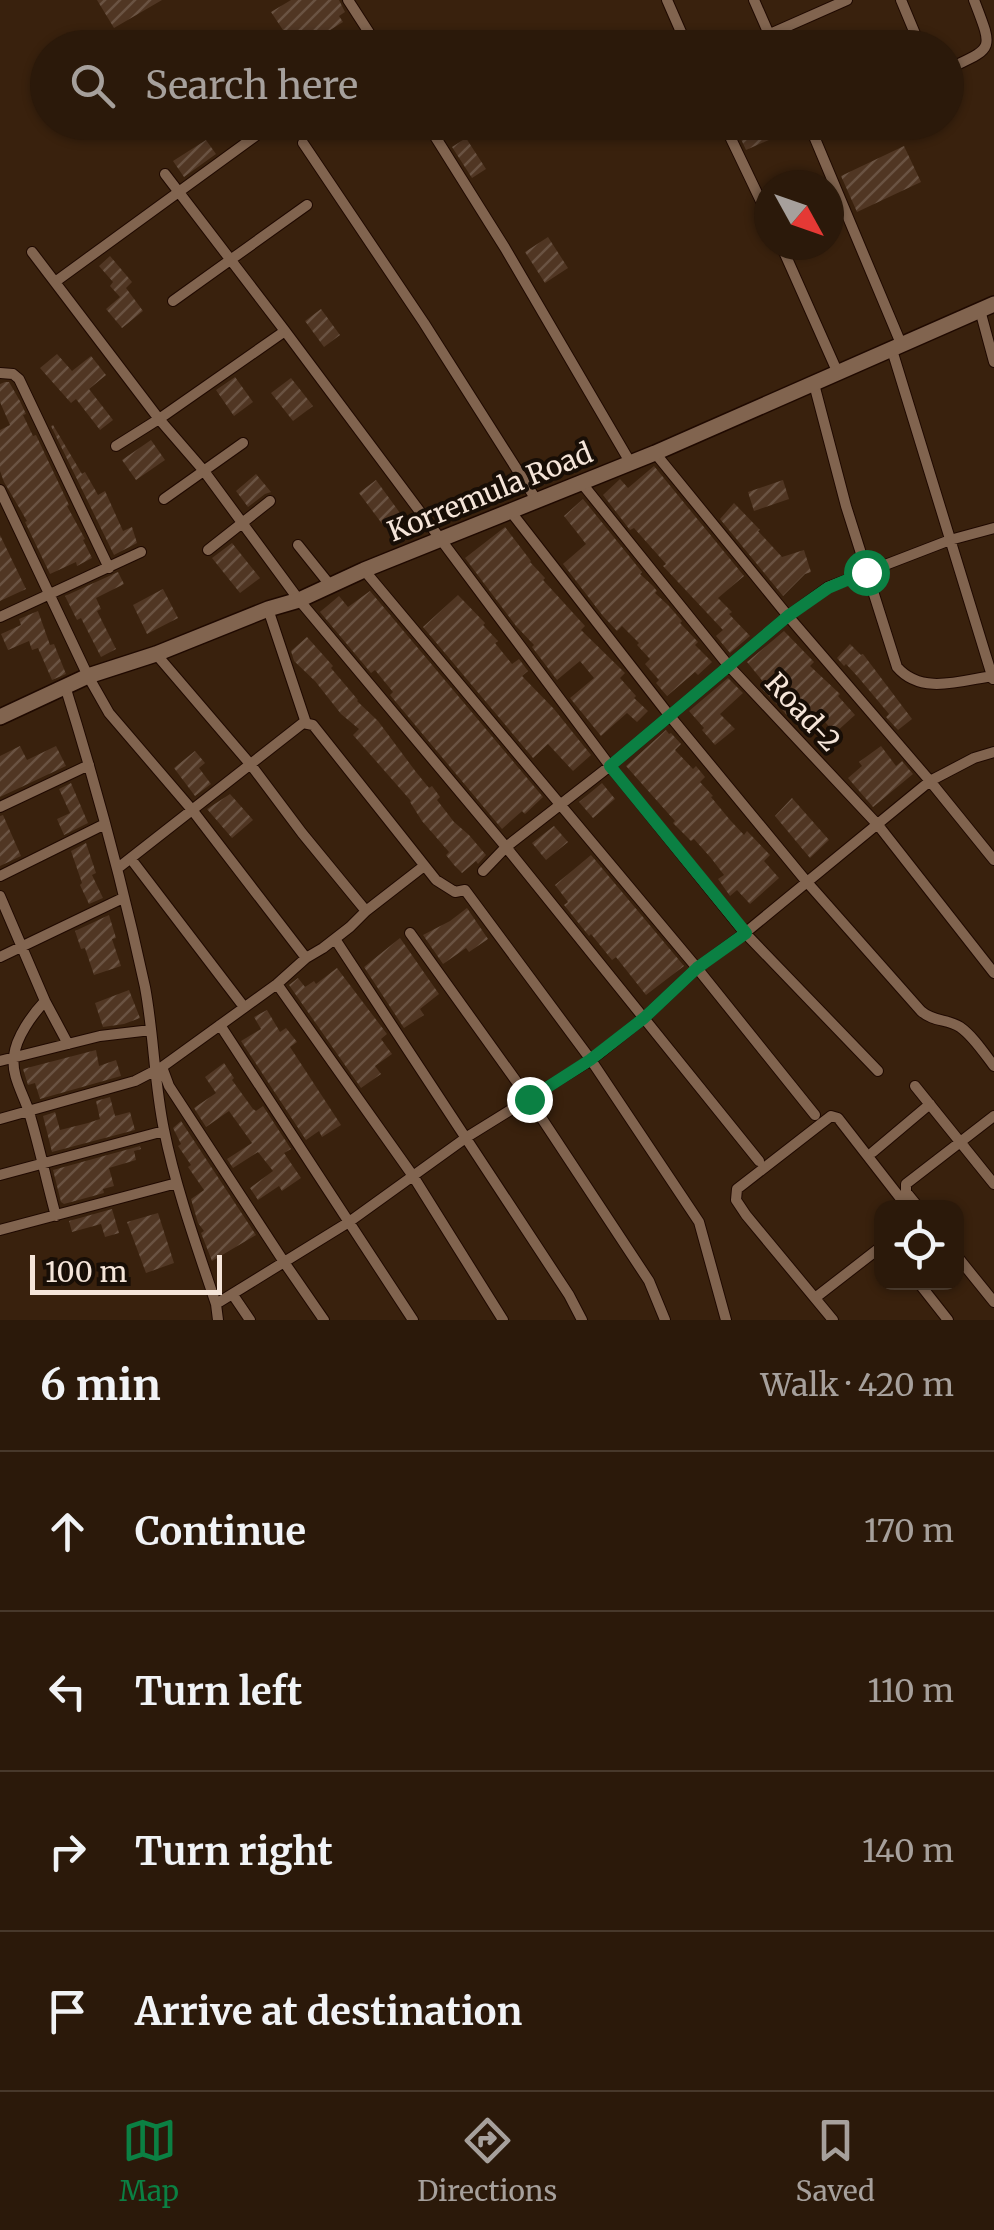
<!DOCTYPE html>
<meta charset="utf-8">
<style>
:root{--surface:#2b190a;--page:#372618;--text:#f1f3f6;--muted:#a6a09c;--line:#47382b;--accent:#0b8043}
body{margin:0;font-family:Merriweather,serif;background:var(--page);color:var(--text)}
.controls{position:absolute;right:30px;bottom:30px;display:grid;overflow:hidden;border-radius:20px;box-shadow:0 2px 8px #0004}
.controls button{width:90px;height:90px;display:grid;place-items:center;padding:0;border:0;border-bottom:2px solid var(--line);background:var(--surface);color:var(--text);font:50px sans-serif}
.compass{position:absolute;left:754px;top:170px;width:90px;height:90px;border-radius:50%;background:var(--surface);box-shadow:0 2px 8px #0004;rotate:130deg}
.scale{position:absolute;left:30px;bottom:25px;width:192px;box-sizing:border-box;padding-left:10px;border:5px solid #f5e5d9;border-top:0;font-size:28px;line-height:35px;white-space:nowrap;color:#f5e5d9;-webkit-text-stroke:8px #180e06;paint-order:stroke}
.stop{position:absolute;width:30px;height:30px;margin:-22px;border:8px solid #0b8043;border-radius:50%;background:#fff}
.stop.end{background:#0b8043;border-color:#fff;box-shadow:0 2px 10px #0008}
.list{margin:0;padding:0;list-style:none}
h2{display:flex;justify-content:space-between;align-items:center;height:130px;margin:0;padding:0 40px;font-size:42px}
h2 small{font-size:32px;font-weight:400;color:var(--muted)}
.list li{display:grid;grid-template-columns:65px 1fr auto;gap:30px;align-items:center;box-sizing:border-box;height:160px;padding:0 40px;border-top:2px solid var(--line)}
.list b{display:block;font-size:38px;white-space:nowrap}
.list em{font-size:32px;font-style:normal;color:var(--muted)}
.icon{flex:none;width:55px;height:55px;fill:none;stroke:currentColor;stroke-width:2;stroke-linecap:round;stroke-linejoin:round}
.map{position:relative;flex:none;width:994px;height:1320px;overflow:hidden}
.search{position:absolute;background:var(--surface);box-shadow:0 2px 8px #0004;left:30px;right:30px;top:30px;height:110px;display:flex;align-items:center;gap:25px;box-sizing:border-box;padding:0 35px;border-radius:55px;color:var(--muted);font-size:38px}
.sheet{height:770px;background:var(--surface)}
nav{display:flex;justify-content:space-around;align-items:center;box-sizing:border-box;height:140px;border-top:2px solid var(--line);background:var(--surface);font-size:28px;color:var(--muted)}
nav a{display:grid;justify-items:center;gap:5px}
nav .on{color:var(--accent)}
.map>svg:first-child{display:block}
.building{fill:url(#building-hatch)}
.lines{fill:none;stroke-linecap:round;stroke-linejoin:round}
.street-casing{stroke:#1f0900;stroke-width:12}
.secondary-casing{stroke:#1f0900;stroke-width:18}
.street{stroke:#81644f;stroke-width:10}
.secondary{stroke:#81644f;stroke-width:15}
.route{stroke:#0b8043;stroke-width:12}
.labels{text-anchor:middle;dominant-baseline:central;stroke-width:8;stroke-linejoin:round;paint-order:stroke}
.street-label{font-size:28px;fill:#f5e5d9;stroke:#180e06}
</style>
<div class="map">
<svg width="994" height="1320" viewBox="0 0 994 1320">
<defs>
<pattern id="building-hatch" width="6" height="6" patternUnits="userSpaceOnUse" patternTransform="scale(2.5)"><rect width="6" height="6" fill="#503623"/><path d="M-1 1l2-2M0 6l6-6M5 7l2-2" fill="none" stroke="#6a5342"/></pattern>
</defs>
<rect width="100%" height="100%" fill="#39210d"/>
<!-- building -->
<path class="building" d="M97,0H162L114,28Z
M291,0H339L345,12L339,16L343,22L319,37L321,40L308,48H295L271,12Z
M733,122H785L789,131L746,150Z
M466,138L486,169L472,178L452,147Z
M206,140L216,154L184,177L173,161Z
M904,146L921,182L857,212L841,176Z
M548,237L568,268L545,283L525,252Z
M110,256L132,282L126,288L143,311L122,328L106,309L120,297L110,286L113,282L99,266Z
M321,309L340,335L324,347L305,321Z
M57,354L72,371L91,356L106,375L89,389L113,420L100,430L76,399L71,403L40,368Z
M235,377L253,402L234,416L216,390Z
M291,378L313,406L293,421L271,393Z
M5,382H9L20,401L26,414L23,415L33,436L36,435L69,505L67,506L85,539L83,540L92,558L77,566L76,562L50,574L25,522L27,521L4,482L0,471V430L10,425L0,402V384Z
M53,425L82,474L85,472L98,495L105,491L123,531L132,527L137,543L114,555L51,426Z
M151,440L165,460L136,480L122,460Z
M654,466L744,576L718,598L732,612L729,614L750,636L730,653L716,636L723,630L663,566L666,564L634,528L630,530L603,495L620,479L628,488Z
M256,474L271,492L265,494L248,507L236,491Z
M376,480L400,513L383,525L359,493Z
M783,480L789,499L754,511L748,492Z
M583,499L642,572L640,574L653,586L657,591L655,593L668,605L682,621L680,623L698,642L695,645L712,662L698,675L695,672L667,696L656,683L659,680L645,664L650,659L637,645L639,643L622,626L617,631L603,616L563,564L586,544L564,516Z
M734,503L760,530L758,531L782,557L804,550L811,572L805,574L783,596L720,519Z
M505,527L531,561L530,562L545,578L543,580L585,626L581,630L625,673L620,678L636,696L634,698L648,711L637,722L627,713L601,736L570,698L594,678L580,661L557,680L532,647L534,645L516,626L465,558Z
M0,535L26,589L0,601Z
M232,543L260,578L240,593L212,558Z
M118,572L124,584L96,598L101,609L97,611L116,649L101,657L81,618L77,620L65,596Z
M163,589L178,618L147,634L133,605Z
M370,591L543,797L525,814L522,811L502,829L390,695L393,692L375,670L371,673L320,612L339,596L348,607Z
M458,595L485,623L483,625L498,641L495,643L512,664L519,659L528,671L522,676L554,709L591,755L573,771L548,744L533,758L423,627Z
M38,611L50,645L54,644L66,674L52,680L38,648L32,650L29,641L8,650L1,634L21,625L19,619Z
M784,631L814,662L810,666L840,694L838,696L855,715L835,733L816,712L802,725L790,713L787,715L761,688L765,684L747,662Z
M307,637L333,666L331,668L358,700L357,701L378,721L416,772L429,788L432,786L440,797L437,800L454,822L469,835L486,855L478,864L476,861L462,873L454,865L446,855L449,852L422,821L410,802L411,801L353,735L359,729L341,714L315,681L294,661L291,651Z
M850,644L861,655L863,654L912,719L898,730L886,717L889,714L858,677L846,664L844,666L837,658Z
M728,678L743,693L720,714L735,729L715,745L702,730L704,728L689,711Z
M666,730L669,734L671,733L681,744L675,750L693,769L696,766L705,777L700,782L713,796L711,797L730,820L744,835L747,831L770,855L764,861L779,878L750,904L737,890L730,896L718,879L724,875L711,858L694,839L691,841L673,823L675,821L626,766Z
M20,746L27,760L56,746L66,766L0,797V756Z
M881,746L896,766L902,761L913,774L873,807L848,778L862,766L859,762Z
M195,751L205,763L199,768L211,784L195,796L174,768Z
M71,783L88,823L64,835L57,819L70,813L59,789Z
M602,783L615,799L593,818L579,802Z
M230,794L253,820L232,838L207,809Z
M792,798L829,840L810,858L775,816Z
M3,815L21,856L0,866V816Z
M554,826L568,842L546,860L532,843Z
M86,843L96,873L92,875L103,898L89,904L80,885L82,883L71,851Z
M591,855L684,966L646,995L616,957L612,960L591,934L589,936L564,905L568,902L555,885Z
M467,908L488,939L469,952L466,948L443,964L423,935L450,921Z
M109,915L116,938L112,939L121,966L94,975L85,948L81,949L75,931Z
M400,938L439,994L420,1009L424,1015L404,1028L364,967Z
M337,968L387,1034L381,1039L392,1054L375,1066L381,1074L361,1088L289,985L298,978L305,987L314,981L316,984Z
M129,990L140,1018L124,1024L103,1027L95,1003Z
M267,1010L280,1032L286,1028L297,1042L290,1047L341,1125L322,1137L319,1131L306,1140L241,1041L261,1029L254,1017Z
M96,1050L99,1066L116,1060L121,1076L40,1099L35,1083L28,1085L23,1069Z
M224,1063L234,1078L232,1080L253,1109L256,1111L263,1106L291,1149L284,1153L301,1178L282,1191L279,1186L258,1200L250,1188L273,1171L258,1152L233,1168L227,1159L252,1143L229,1111L206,1127L194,1108L216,1093L205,1077Z
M110,1097L115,1116L130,1112L135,1130L52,1152L43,1116L55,1112L60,1130L88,1123L100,1119L96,1101Z
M181,1121L256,1235L212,1261L201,1233L204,1231L198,1223L191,1199L204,1190L188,1167L191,1165L178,1146L181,1144L173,1128Z
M140,1146L141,1149L134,1151L136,1160L109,1168L114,1186L103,1189L104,1193L64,1204L61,1202L53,1170Z
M112,1209L119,1233L105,1237L101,1224L72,1232L69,1221Z
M158,1213L174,1263L146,1273L127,1222Z"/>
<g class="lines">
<defs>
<path id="street" d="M348,0L379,48
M667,0L688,48
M754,0L775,48
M901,0L921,48
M738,48L847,0
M946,70C994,47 994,52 974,0
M426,122L505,248L630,462
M723,122L769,218
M808,122L902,346
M812,130L829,122
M303,143L424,323L537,501
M165,174L285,331L610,766L745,933L878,1071
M781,245L837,371
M32,252L159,419L204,471L299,600L506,847L759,1161
M55,282L261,132
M173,301L307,205
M980,310L994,362
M892,350L993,679
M0,373L13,374L19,379L109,568
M814,384L846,506L897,667C921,695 960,681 992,676
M116,446L159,419L285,331
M655,453L788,616L930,781L994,860
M580,481L728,665L878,825L994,973
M0,490L88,676L109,713L193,811L306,958
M164,499L243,443
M511,512L669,715L806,881L921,1011C933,1022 948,1019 960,1027C973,1036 984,1053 994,1066
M298,545L330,585
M208,550L270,501
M364,570L697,968L815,1115
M268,609L306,723
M0,617L141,552
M156,654L251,765L302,833L366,911
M65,686C96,785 123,885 145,987C154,1035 154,1082 164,1130C176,1189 197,1247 216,1304L218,1320
M0,807L89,765
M131,859L244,1007
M118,868L303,723L313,725L436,880L455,892L465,890L591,1060L699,1222L726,1320
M483,871L506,847L610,766L788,616L828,587L950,540L994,528
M0,876L105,824
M0,896L45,1001L68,1044
M410,933L529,1099L649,1281L665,1320
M335,939L569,1295L582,1320
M0,957L123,898
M277,984L413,1176L503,1320
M45,1001C32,1015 16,1037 14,1056C11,1074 22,1092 28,1109C39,1144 46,1180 56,1216
M220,1025L413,1320
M0,1061L100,1036L151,1030
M162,1067L169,1086L284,1262L324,1320
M915,1086L994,1184
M0,1119L135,1081L162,1067L277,984L306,958L323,948L350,927L366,911L424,866
M873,1152L930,1104
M0,1175L164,1131
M919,1208L906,1192V1184L994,1116
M0,1230L177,1183
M956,1255L994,1302
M918,1282L948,1320
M233,1295L250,1320
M815,1298L882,1246
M216,1304L349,1222L467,1137L591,1060L645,1017L697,968L745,933L930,781L974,758L994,752
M833,1320L746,1215L736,1200L737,1189L831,1116L838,1118L908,1208"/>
<path id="secondary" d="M0,717L88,676L156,654L268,609L299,600L364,570L655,453L994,304"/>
</defs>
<!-- street casing -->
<use href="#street" class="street-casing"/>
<!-- secondary casing -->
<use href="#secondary" class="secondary-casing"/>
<!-- street -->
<use href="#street" class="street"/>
<!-- secondary -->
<use href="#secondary" class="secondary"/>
</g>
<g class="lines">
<!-- route -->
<path class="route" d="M529,1099L590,1060L644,1018L697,968L746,933L610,766L788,616L828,588L866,572"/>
</g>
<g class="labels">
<!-- street labels -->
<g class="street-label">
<text transform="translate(490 492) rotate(-22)">Korremula Road</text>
<text transform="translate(803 712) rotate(47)">Road-2</text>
</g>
</g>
</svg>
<div class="controls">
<button><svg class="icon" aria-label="locate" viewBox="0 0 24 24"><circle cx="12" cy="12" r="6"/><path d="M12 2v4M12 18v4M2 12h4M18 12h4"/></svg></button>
</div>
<svg class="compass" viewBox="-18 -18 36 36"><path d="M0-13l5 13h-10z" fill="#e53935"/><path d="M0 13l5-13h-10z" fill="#a6a09c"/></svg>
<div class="scale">100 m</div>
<div class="stop" style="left:866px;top:572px"></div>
<div class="stop end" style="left:529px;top:1099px"></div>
<div class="search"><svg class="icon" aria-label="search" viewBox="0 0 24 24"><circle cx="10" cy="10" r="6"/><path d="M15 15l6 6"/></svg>Search here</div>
</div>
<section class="sheet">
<h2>6 min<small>Walk · 420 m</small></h2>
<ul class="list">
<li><svg class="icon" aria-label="ahead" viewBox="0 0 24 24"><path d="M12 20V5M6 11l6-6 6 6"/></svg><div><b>Continue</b></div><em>170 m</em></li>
<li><svg class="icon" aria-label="left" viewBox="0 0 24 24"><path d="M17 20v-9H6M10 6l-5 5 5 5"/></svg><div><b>Turn left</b></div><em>110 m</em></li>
<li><svg class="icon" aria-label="right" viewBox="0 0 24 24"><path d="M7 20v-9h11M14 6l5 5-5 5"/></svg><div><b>Turn right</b></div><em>140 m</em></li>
<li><svg class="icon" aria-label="arrive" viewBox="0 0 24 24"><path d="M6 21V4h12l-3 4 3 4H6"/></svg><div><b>Arrive at destination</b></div></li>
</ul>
</section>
<nav>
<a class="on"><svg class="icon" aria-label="map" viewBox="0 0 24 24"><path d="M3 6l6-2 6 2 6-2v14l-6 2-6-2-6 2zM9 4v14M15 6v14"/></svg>Map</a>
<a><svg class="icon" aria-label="directions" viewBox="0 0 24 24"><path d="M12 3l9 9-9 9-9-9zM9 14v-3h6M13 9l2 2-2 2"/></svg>Directions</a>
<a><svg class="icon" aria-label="saved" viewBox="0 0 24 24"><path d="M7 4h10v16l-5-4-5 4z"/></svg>Saved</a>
</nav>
